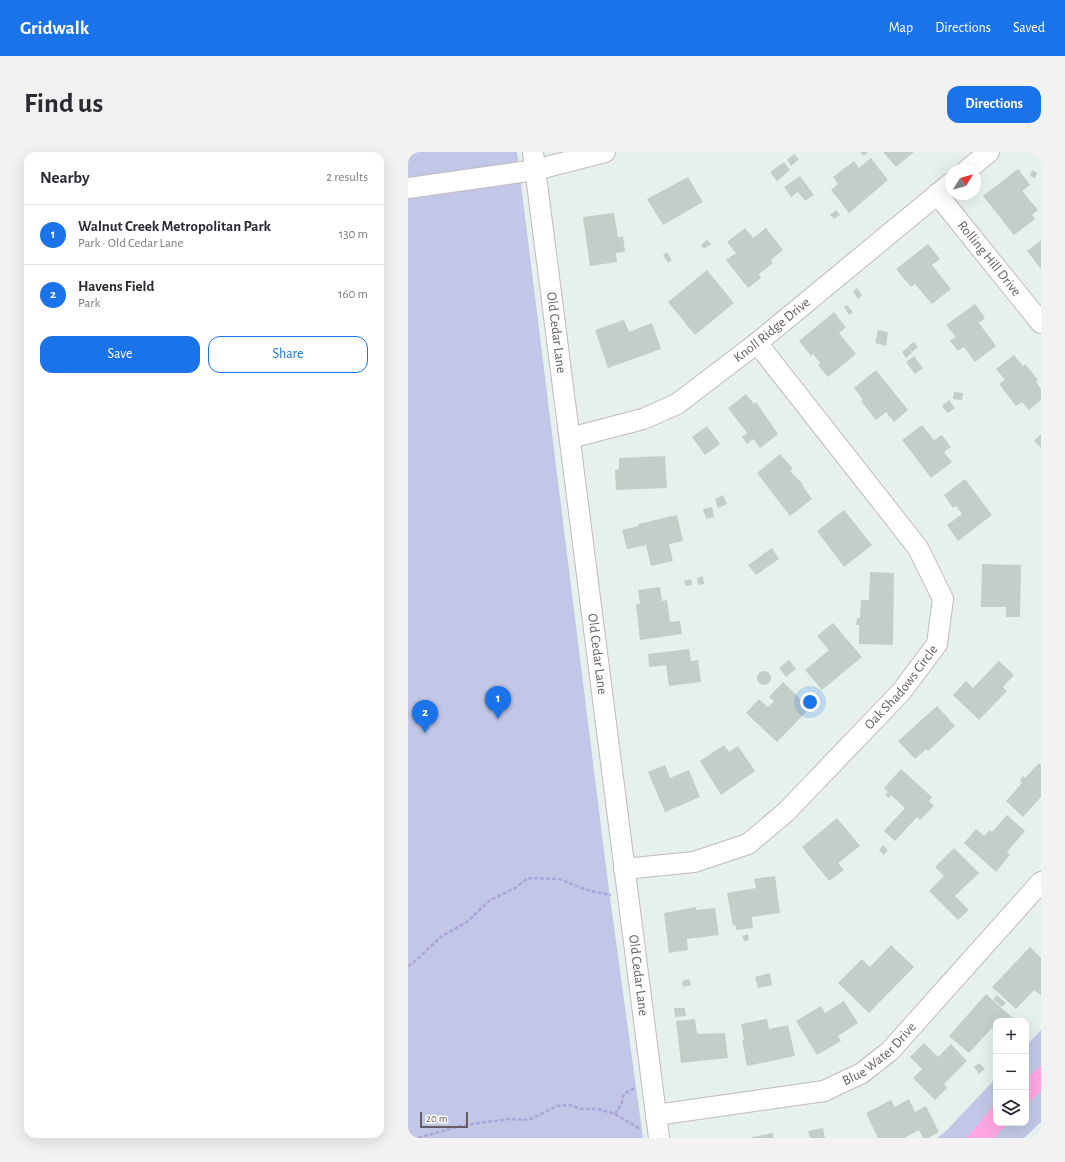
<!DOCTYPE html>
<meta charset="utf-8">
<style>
:root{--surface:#fff;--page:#f2f2f3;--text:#2b2b33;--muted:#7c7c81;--line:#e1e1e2;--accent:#1a73e8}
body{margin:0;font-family:"Alegreya Sans",sans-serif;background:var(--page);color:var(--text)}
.controls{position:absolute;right:12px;bottom:12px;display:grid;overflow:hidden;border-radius:8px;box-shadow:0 4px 16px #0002}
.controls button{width:36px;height:36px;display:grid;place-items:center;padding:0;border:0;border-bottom:1px solid var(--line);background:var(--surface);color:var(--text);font:20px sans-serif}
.compass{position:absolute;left:537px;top:12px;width:36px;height:36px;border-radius:50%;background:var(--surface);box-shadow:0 4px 16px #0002;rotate:53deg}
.scale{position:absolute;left:12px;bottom:10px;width:48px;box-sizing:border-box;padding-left:4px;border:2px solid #665d62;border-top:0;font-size:11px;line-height:14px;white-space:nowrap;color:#665d62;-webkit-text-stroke:3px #fff;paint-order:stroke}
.you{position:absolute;left:402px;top:550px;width:14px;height:14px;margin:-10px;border:3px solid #fff;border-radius:50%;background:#1a73e8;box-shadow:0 0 0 6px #1a73e833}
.badge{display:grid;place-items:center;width:26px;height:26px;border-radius:50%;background:var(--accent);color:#fff;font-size:13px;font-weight:700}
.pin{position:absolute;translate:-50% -33px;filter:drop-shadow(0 1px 2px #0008)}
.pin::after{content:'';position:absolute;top:21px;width:14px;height:12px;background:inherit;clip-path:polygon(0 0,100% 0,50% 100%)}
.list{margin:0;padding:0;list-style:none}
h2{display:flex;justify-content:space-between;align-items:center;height:52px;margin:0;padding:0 16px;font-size:17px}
h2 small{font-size:13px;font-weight:400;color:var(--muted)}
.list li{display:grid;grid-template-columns:26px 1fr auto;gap:12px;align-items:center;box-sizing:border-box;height:60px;padding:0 16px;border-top:1px solid var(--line)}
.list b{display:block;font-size:15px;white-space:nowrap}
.list p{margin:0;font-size:13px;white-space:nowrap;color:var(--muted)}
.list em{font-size:13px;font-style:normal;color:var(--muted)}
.actions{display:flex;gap:8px;padding:12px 16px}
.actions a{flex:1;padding:9px 0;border:1px solid var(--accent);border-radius:12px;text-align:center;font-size:14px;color:var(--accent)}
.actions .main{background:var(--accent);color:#fff}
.icon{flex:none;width:22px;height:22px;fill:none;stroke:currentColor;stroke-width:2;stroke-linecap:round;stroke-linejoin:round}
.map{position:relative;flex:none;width:633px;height:986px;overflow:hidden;border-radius:12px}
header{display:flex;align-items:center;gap:24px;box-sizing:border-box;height:56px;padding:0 20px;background:var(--accent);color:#fff}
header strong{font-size:19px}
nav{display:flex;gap:22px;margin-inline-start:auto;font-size:14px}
.intro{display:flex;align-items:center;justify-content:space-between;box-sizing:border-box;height:96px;padding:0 24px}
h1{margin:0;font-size:28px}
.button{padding:10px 18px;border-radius:12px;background:var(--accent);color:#fff;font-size:14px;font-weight:700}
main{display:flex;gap:24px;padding:0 24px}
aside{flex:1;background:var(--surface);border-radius:12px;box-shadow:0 4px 16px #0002}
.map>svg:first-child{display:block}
.green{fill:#c2c7e7}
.water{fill:#ffa7e4}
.building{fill:#c4cec9}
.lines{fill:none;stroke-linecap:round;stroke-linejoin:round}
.minor-casing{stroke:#c1babe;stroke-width:22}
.path{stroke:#aca5d9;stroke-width:2.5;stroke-dasharray:4 2;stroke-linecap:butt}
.minor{stroke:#fff;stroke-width:20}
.labels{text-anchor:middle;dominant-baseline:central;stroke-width:3;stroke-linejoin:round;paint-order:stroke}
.street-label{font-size:14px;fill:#665d62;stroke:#fff}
</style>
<header>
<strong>Gridwalk</strong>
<nav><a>Map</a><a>Directions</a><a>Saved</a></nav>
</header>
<div class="intro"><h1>Find us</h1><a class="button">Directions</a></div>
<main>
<aside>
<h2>Nearby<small>2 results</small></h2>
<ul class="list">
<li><span class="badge">1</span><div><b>Walnut Creek Metropolitan Park</b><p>Park · Old Cedar Lane</p></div><em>130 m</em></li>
<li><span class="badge">2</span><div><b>Havens Field</b><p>Park</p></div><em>160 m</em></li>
</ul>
<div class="actions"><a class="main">Save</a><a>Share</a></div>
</aside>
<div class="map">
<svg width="633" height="986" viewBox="0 0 633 986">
<rect width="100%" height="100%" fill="#e6f0ec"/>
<!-- green -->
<path class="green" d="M0,0H109L200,731L235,986H0Z
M633,878V970L616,986H529L538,979L588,926V971H618V894Z"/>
<!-- water -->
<path class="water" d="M633,914V939L618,953V926Z
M588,951V971H600L586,986H558Z"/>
<!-- building -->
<path class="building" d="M452,0H460L456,4Z
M475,0H506L488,15Z
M386,2L391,7L383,14L379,8Z
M463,6L480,28L441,61L423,38L430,32L425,25L446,9L451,16Z
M376,10L382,18L369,29L362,20Z
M610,17L622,33L614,39L630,58L624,63L627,67L606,83L575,44Z
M624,18L629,21L627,26L622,24Z
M392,24L406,43L397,49L390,40L383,45L376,35Z
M280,25L295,50L255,73L239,47Z
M428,58L432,63L426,67L422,63Z
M206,61L210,85L215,84L217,100L208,101L209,110L182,114L175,65Z
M337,76L345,86L358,76L375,98L363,108L365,111L351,122L353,126L340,136L318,108L328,101L319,90Z
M299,88L303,92L296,97L293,93Z
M633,88V117L619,99Z
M520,92L532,107L524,113L543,137L524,152L507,132L503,135L488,117Z
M259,100L264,108L260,111L255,103Z
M299,118L326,151L287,183L260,150Z
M449,136L454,143L450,147L445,139Z
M567,152L577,166L571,171L588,194L567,210L556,195L550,199L542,189L548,185L538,173Z
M439,153L445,160L441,163L436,155Z
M426,160L438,175L431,181L448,202L420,225L410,213L412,211L405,202L403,204L391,189Z
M216,168L221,180L244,171L253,197L200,216L187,178Z
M470,178L480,180L478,194L467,191Z
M506,190L510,195L504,200L500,194Z
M500,195L504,201L498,206L494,200Z
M606,203L615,214L617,212L630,228L628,230L633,237V248L621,258L614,250L608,254L591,232L597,228L588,217Z
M506,204L515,216L507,222L498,210Z
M468,218L500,258L486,270L478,260L468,268L453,249L455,248L446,236Z
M546,240L555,241L554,248L545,247Z
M338,242L346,252L348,250L370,282L352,296L345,287L339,292L334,285L339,281L320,256Z
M541,248L547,256L540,261L534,254Z
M514,273L526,288L534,283L543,295L536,300L544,310L523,326L494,288Z
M299,274L312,292L297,303L284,285Z
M633,282V296L626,289Z
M372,302L385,317L382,319L395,332L394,333L404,347L382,364L349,321Z
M257,304L259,336L208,338L207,318L211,317V306Z
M557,327L584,363L550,389L539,373L554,362L548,354L545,356L536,343Z
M315,343L319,352L310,356L307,347Z
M304,355L306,365L298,367L295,357Z
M436,358L464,393L436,415L409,379Z
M269,363L275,389L261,392L265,409L243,414L238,393L219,397L214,378L231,374L230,372Z
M364,396L371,407L348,423L340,413Z
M574,412L613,413L612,465H598V455H573Z
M462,420L486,421L485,493L451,492V473H448L449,466H452L453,448H461Z
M295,424L296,432L290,433L289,426Z
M283,427L284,433L278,434L276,429Z
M252,435L254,449L259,448L262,470L272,469L274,482L232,488L228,452H232L230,438Z
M425,471L454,505L414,538L397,518L421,498L409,484Z
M281,497L283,509L290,508L293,530L261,534L258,513L241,515L240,502Z
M381,508L388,517L378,525L371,516Z
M591,509L606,523L595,535L599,539L571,568L545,543L558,529L565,536Z
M349 526a7 7 0 1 1 14 0a7 7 0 1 1-14 0Z
M375,530L402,556L369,590L338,561L351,547L360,555L366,549L361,545Z
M529,554L547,574L520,599L518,597L507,607L490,589Z
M316,593L321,600L330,594L347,619L313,643L292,609Z
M631,611L633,613V645L615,665L598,649L614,631L612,629L615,624L617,626Z
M257,613L262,626L281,618L292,645L257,660L240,620Z
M493,617L524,645L521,649L526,654L512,668L509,665L487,689L476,679L497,656L483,643L481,646L477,643L480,640L476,636Z
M599,663L617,679L599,700L602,703L588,720L556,691L568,677L576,684L582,678L584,680Z
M429,666L452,694L430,711L436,718L421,729L394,695Z
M475,693L480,698L476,703L471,698Z
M546,696L571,721L547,744L561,758L550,768L521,739L536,724L527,715Z
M367,724L372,761L344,765L345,776L328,778V773L325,774L319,741L348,736L346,727Z
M288,755V758L307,756L311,783L279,787L280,798L261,801L256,761Z
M340,782L341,788L336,789L334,784Z
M483,793L506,815L461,861L430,831L454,807L462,815Z
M622,795L633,806V843L626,838L608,857L584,835Z
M362,821L364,833L350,836L347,825Z
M281,827L283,833L275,835L274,829Z
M578,842L608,869H588V879L584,876L561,901L541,884Z
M589,843L598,851L594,855L585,847Z
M436,849L450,871L430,884L433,889L409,903L388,869L413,854L417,861Z
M266,856H277L278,864L267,865Z
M287,867L289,882L317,881L320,906L273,911L268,869Z
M359,867L361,877L380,873L387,904L339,914L334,888H336L333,872Z
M516,891L530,905L543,892L559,909L536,932L539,936L527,948L505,926L514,917L502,905Z
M571,911L577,917L571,922L566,915Z
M501,947L507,960L518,954L531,980L520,986H515L511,978L496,986H470L458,961L483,948L487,955Z
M415,976L417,986H402L400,979Z
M365,981V986H344V985Z"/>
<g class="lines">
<defs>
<g id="minor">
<path id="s1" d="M125,0L251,986"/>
<path d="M559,18L581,0"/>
<path d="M0,36L127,18L197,0"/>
<path id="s2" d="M529,42L633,171"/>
<path id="s3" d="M162,286L235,267L269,252L349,191L543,31"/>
<path id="s4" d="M216,717L286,710L340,692L378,660L493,540L529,492L535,447L510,396L349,191"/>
<path id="s5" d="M248,963L416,939L454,921L482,899L633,730"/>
</g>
</defs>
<!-- minor casing -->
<use href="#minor" class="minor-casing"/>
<!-- path -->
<path class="path" d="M0,814L5,811L34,784L59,770L81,749L107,736L120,726L151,727L182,739L203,743
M207,962L232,977
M10,986L56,973L101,967L121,968L149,954L162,953L173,957H190L207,962L213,953L216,942L227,936"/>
<!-- minor -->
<use href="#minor" class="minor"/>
</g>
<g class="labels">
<!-- street labels -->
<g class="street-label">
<text stroke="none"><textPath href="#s2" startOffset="83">Rolling Hill Drive</textPath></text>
<text stroke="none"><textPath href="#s3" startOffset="233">Knoll Ridge Drive</textPath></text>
<text stroke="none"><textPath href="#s1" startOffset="182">Old Cedar Lane</textPath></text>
<text stroke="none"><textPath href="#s1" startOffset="506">Old Cedar Lane</textPath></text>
<text stroke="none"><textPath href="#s4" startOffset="347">Oak Shadows Circle</textPath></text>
<text stroke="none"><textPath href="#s1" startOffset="830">Old Cedar Lane</textPath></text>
<text stroke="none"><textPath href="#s5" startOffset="237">Blue Water Drive</textPath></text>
</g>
</g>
</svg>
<div class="controls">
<button>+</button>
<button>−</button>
<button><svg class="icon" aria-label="layers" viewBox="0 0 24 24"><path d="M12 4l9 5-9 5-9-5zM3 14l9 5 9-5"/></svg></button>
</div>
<svg class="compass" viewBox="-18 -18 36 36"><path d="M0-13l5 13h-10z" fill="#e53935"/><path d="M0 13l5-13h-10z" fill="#7c7c81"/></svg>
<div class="scale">20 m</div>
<div class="you"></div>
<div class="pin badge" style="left:90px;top:567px">1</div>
<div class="pin badge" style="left:17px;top:581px">2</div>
</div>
</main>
